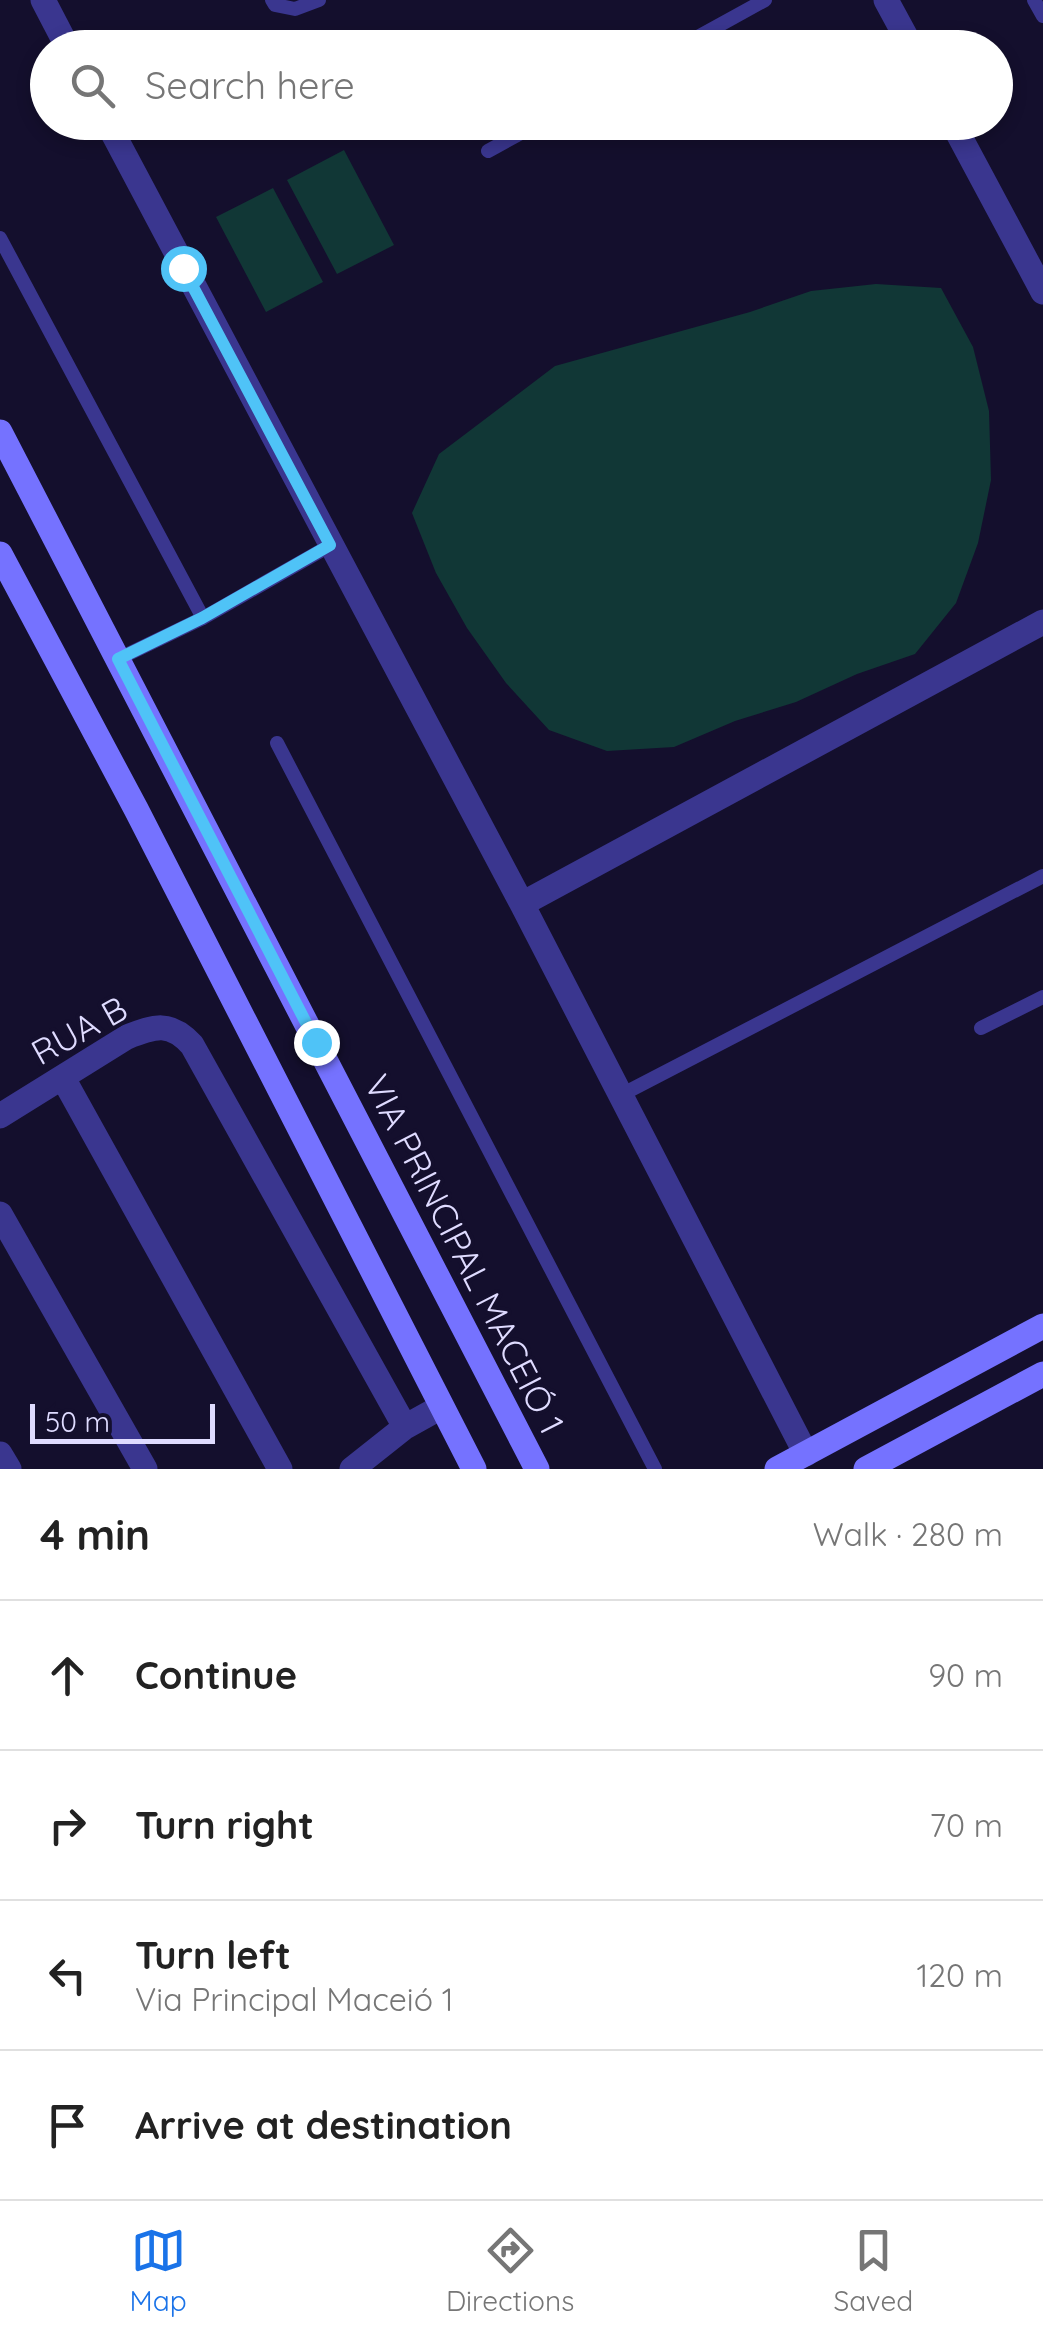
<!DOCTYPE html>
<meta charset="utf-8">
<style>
:root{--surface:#fff;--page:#f6f6f6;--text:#222;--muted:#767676;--line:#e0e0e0;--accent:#1a73e8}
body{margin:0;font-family:Quicksand,sans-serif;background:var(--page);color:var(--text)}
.scale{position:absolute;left:30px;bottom:25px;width:185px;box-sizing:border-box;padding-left:10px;border:5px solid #dfdbff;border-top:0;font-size:28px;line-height:35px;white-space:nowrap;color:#dfdbff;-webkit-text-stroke:8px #140f2d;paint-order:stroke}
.stop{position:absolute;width:30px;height:30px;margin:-22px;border:8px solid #4fc3f7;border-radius:50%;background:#fff}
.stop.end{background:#4fc3f7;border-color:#fff;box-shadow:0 2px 10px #0008}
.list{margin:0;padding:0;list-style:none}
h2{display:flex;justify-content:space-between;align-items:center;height:130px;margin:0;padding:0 40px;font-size:42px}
h2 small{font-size:32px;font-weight:400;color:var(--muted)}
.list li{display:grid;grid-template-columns:65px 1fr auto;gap:30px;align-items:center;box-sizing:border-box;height:150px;padding:0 40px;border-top:2px solid var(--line)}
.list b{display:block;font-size:38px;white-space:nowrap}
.list p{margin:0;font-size:32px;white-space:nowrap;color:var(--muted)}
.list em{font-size:32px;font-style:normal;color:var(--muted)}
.icon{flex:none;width:55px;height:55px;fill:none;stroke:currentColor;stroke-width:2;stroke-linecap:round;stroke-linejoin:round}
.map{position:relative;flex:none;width:1043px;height:1469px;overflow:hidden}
.search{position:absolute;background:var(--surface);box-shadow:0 5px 15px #0003;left:30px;right:30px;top:30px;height:110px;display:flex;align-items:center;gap:25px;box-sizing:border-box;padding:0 35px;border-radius:55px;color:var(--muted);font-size:38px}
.sheet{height:730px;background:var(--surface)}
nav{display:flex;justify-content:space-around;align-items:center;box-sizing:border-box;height:140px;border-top:2px solid var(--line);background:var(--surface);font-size:28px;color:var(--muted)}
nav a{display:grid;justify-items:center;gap:5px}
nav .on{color:var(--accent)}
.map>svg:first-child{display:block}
.green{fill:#113736}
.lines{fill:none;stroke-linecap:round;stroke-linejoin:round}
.lane{stroke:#3a368f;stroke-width:14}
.street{stroke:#3a368f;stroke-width:25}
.secondary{stroke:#7572ff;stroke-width:25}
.route{stroke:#4fc3f7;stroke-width:12}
.labels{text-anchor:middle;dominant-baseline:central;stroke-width:8;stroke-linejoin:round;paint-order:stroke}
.street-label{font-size:35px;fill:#dfdbff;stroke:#140f2d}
</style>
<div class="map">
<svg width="1043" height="1469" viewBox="0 0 1043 1469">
<rect width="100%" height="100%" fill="#140f2d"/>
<!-- green -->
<path class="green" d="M344,150L394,245L337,274L287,180Z
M273,188L323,282L266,312L216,217Z
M876,284L941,288L973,347L989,411L991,480L978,543L956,603L915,654L857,674L796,702L735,721L674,747L607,751L549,730L506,683L467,628L436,573L412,513L439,454L555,366L750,312L811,291Z"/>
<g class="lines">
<!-- lane -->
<path class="lane" d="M272,0L275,5L295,9L319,0
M1034,0L1043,16
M678,48L765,0
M488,151L541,122
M0,238L203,618L331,545
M118,659L203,618
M277,743L655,1469
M981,1028L1043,997
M621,1095L1043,876"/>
<!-- street -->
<path class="street" d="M43,0L68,48
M886,0L912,48
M107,122L522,904L806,1454
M952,122L1043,292
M522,904L1043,622
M63,1078L280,1469
M0,1116L127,1037C155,1026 170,1021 192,1045L405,1427
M0,1214L145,1469
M0,1454L9,1469
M352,1469L405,1427L441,1407"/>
<!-- secondary -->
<path class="secondary" d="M0,432L537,1469
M0,554L136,809L474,1469
M777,1469L1043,1326
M866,1469L1043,1374"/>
</g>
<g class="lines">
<!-- route -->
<path class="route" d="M183,268L330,545L202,618L118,659L316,1042"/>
</g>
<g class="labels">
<!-- street labels -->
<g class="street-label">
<text transform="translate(79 1030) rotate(-29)">RUA B</text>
<text transform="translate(465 1254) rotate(63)">VIA PRINCIPAL MACEIÓ 1</text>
</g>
</g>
</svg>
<div class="scale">50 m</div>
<div class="stop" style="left:183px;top:268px"></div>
<div class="stop end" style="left:316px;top:1042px"></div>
<div class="search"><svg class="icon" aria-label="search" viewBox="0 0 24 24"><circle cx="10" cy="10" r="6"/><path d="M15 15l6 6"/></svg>Search here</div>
</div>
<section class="sheet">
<h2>4 min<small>Walk · 280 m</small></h2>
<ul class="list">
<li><svg class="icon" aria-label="ahead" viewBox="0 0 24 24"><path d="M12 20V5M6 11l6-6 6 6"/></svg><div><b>Continue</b></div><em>90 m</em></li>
<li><svg class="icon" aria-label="right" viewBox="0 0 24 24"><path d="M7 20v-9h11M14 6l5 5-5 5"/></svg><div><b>Turn right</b></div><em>70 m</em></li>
<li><svg class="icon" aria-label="left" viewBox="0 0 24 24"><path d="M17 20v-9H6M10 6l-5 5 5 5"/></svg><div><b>Turn left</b><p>Via Principal Maceió 1</p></div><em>120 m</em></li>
<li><svg class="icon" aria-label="arrive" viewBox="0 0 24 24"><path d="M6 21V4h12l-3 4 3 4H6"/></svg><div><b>Arrive at destination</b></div></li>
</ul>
</section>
<nav>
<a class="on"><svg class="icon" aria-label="map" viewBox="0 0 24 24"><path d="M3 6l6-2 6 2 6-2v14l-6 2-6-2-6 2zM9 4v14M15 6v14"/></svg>Map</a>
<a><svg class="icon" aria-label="directions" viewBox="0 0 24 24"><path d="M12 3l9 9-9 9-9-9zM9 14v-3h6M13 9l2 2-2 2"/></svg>Directions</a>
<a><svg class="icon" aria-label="saved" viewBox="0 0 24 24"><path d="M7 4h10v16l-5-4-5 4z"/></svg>Saved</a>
</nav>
